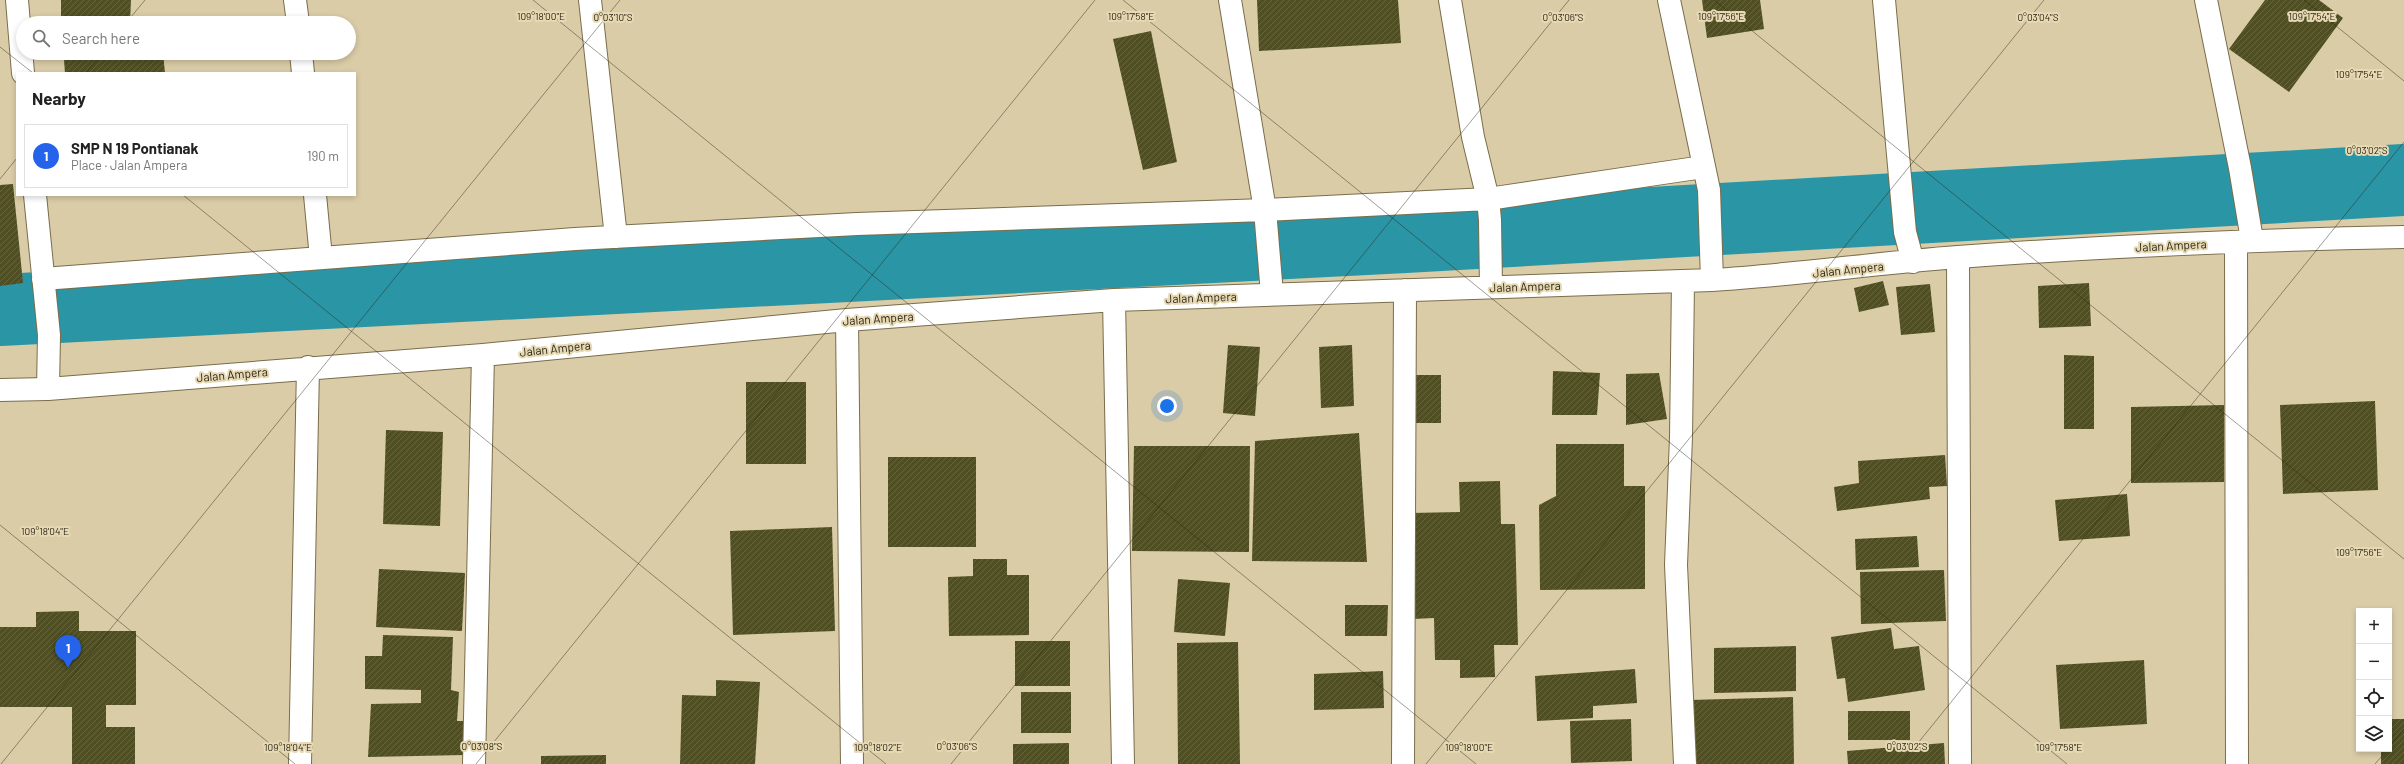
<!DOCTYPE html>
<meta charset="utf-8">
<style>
:root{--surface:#fff;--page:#f2f2f2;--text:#222;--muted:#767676;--line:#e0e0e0;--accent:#2563eb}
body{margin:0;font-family:Barlow,sans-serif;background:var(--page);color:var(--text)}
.controls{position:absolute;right:12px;bottom:12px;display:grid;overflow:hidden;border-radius:0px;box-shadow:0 2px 6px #0003}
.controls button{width:36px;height:36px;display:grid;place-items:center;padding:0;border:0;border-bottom:1px solid var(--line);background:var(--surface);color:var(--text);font:20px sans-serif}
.you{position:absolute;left:1167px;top:406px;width:14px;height:14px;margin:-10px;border:3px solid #fff;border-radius:50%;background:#1a73e8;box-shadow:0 0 0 6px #1a73e833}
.badge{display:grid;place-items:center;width:26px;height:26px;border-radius:50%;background:var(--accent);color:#fff;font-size:13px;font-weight:700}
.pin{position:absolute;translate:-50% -33px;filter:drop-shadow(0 1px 2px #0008)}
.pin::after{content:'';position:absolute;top:21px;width:14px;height:12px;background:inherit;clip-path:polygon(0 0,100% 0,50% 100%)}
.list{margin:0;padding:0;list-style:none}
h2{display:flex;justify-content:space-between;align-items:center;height:52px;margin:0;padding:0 16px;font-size:17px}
h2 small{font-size:13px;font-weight:400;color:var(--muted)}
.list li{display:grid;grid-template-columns:26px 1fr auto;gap:12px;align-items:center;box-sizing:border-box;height:64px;margin:0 8px 8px;padding:0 8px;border:1px solid var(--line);border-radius:0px}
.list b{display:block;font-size:15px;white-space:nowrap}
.list p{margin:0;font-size:13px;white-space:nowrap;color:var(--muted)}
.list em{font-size:13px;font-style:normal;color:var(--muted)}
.icon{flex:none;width:22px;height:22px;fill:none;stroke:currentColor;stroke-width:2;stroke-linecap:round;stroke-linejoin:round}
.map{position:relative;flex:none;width:2404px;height:764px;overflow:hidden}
.search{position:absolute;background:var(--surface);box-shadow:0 2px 6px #0003;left:16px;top:16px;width:340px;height:44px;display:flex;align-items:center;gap:10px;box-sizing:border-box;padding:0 14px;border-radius:22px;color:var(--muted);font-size:15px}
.panel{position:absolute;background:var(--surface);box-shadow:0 2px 6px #0003;left:16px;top:72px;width:340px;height:124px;border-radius:0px}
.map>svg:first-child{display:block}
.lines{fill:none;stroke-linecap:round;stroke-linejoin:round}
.river{stroke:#2a95a5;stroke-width:72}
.building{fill:url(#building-hatch)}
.minor-casing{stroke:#7a6d4b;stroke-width:24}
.minor{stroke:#fff;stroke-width:22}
.ticks{fill:none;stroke:#2b2617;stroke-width:1;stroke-opacity:0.45}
.labels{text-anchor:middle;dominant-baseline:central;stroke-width:4;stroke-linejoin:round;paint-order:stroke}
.street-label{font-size:12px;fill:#2b2617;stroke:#e7d9b3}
.ticks-label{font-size:10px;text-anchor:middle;fill:#2b2617;stroke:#e7d9b3;stroke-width:4;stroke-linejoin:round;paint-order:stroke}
</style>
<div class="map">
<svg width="2404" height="764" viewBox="0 0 2404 764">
<defs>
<pattern id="building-hatch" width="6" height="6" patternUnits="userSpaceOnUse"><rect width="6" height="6" fill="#4f4f23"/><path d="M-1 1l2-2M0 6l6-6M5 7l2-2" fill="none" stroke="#656541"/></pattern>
</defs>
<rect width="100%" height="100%" fill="#dacca7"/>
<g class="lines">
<!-- river -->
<path class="river" d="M0,310L1405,237L2404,180"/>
</g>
<!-- building -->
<path class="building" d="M61,0H131L130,23H61Z
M1257,0H1398L1401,43L1259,51Z
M1702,0H1760L1764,29L1707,38Z
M2265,0H2319L2343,18L2289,92L2229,49Z
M1151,31L1177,162L1143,170L1113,39Z
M129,53H163L165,73H65L64,60Z
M13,184L23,283L0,286V185Z
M1883,281L1889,305L1859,312L1854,288Z
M2089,283L2091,326L2039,328L2038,286Z
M1930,284L1935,332L1901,335L1896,287Z
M1228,345L1260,347L1255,416L1223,413Z
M1352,345L1354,406L1321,408L1319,347Z
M2064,355L2094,356V429H2064Z
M1553,371L1600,373L1597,415H1552Z
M1659,373L1667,419L1626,425V374Z
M1412,375H1441V423H1413Z
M746,382H806V464H746Z
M2375,401L2378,490L2283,494L2280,405Z
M2224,405V482L2131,483V407Z
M386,430L443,432L440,526L383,524Z
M1359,433L1367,562L1252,561L1255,441Z
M1556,444H1624V486H1645V589L1540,590L1539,505L1556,496Z
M1134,446H1250L1249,552L1132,551Z
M1945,455L1947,486L1929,487L1930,499L1837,511L1834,487L1859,483L1858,461Z
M888,457H976V547H888Z
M1500,481L1501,524H1515L1518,645H1494L1495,677L1460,678V660H1435L1434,618L1413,619L1410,513L1460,512L1459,482Z
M2127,494L2130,536L2059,541L2055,500Z
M832,527L835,631L733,635L730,531Z
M1917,536L1919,567L1856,570L1855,539Z
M973,559H1007V575H1029V635L949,636L948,577L973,576Z
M379,569L465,573L462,631L376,627Z
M1944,570L1946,621L1861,624L1860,572Z
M1178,579L1230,583L1225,636L1174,632Z
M1345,605H1388L1387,636H1345Z
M79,611V631H136V705H106V727H135V764H72V707H0V627H36V612Z
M1891,628L1894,649L1919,646L1925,690L1848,702L1845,678L1837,679L1831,637Z
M383,635L453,637L451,690L459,692L457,721H467L464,755L368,757L371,704L421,703V690L365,689V656H382Z
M1015,641H1070V686H1015Z
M1238,642L1240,764H1178L1177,643Z
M1796,646V691L1714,693V648Z
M2144,660L2147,724L2060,729L2056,665Z
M1635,669L1637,703L1593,706V718L1537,721L1535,676Z
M1383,671L1384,708L1314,710V674Z
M716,680L760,682L755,764H680L682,695L716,696Z
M1021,692H1071V733H1021Z
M1793,697L1794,764H1691L1690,700Z
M1848,711H1910V740H1848Z
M1631,719L1632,761L1571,763L1570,721Z
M2389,719H2404V764H2381V749H2389Z
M1069,743V764H1013V744Z
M1944,743L1945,764H1848L1847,751Z
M606,755V764H541V756Z"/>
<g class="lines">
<defs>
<path id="minor" d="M17,0L23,73
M295,0L298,23
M590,0L616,237
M1230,0L1265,210L1272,294
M1450,0L1473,137L1488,199L1490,220L1491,287
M1669,0L1709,190L1712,280
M1884,0L1905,232L1913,262
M2206,0L2240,168L2252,240
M301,53L303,73
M35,195L49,335L48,389
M315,195L321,258
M2236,242L2237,764
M1958,257L1960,764
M43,279L575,239L857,224L1265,210L1488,199L1703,167
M1683,282L1681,437L1676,565L1685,764
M1114,300L1123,764
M847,320L852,764
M0,390L48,389L483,355L847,320L1114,300L1712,280C1795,275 1876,263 1958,257C2107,246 2255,240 2404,237
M300,764L308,367
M474,764L483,355
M1403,764L1405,290"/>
</defs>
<!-- minor casing -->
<use href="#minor" class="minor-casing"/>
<!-- minor -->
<use href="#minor" class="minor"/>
</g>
<!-- ticks -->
<path class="ticks" d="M533,0L1476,764M1123,0L2067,764M1714,0L2404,559M2304,0L2404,81M126,23L145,0M0,47L33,73M86,73L102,53M0,179L17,158M183,195L886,764M0,525L295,764M2389,747L2404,729M1,764L620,0M476,764L1095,0M951,764L1569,0M1426,764L2044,0M1901,764L2404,142M2375,764L2388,749"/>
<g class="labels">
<!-- street labels -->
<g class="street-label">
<text transform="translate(2171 245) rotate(-3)">Jalan Ampera</text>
<text transform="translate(1848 269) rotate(-6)">Jalan Ampera</text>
<text transform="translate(1525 286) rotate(-2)">Jalan Ampera</text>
<text transform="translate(1201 297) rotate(-2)">Jalan Ampera</text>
<text transform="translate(878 318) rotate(-4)">Jalan Ampera</text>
<text transform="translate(555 348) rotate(-6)">Jalan Ampera</text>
<text transform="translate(232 374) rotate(-5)">Jalan Ampera</text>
</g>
</g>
<g class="ticks-label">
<text x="2312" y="20">109°17'54"E</text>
<text x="541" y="20">109°18'00"E</text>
<text x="1131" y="20">109°17'58"E</text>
<text x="1721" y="20">109°17'56"E</text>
<text x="613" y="21">0°03'10"S</text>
<text x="1563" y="21">0°03'06"S</text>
<text x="2038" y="21">0°03'04"S</text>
<text x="2359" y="78">109°17'54"E</text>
<text x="2367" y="154">0°03'02"S</text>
<text x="45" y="535">109°18'04"E</text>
<text x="2359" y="556">109°17'56"E</text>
<text x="482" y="750">0°03'08"S</text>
<text x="957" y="750">0°03'06"S</text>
<text x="1907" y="750">0°03'02"S</text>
<text x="288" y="751">109°18'04"E</text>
<text x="878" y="751">109°18'02"E</text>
<text x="1469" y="751">109°18'00"E</text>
<text x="2059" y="751">109°17'58"E</text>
</g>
</svg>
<div class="controls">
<button>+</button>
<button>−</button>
<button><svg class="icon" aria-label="locate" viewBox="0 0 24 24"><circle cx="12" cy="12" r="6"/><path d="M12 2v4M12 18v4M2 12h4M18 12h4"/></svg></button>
<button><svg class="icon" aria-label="layers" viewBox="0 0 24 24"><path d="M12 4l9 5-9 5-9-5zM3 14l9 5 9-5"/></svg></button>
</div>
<div class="you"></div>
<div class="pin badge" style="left:68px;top:668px">1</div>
<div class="search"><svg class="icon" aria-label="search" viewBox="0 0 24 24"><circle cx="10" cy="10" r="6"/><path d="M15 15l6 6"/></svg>Search here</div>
<section class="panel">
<h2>Nearby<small></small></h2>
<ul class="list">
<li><span class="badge">1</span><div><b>SMP N 19 Pontianak</b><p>Place · Jalan Ampera</p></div><em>190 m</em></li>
</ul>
</section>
</div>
